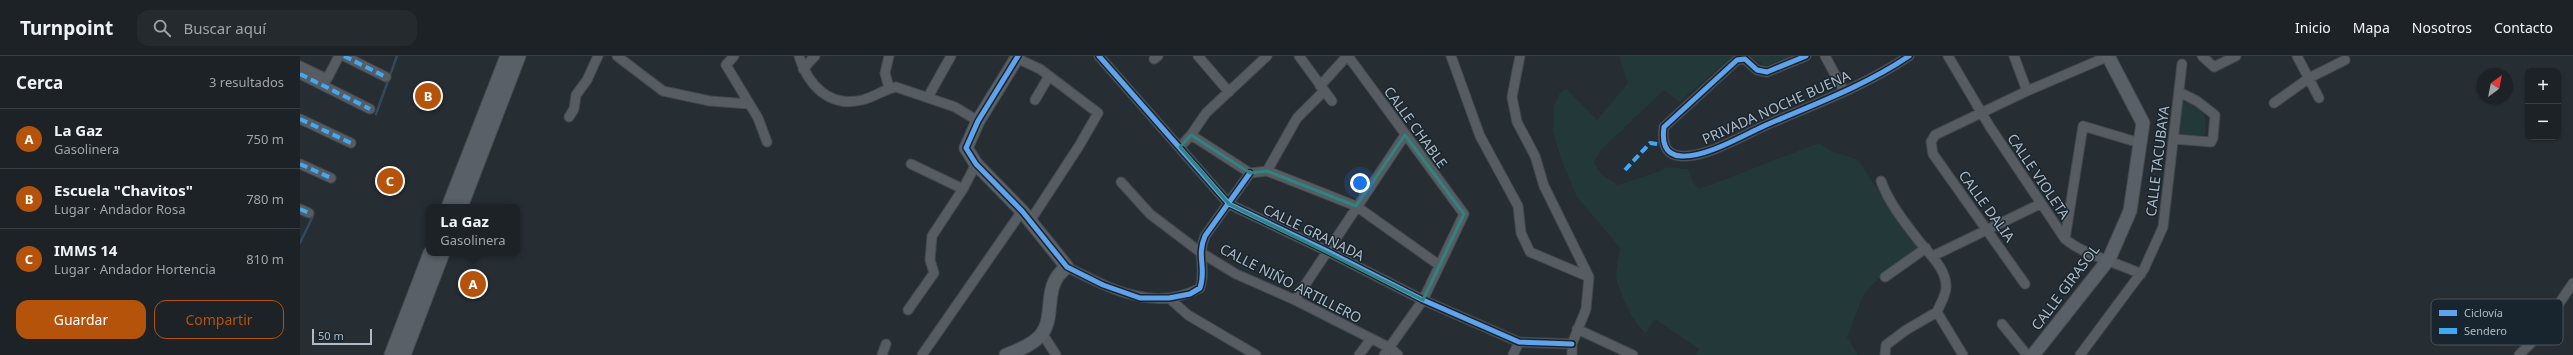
<!DOCTYPE html>
<html lang="es">
<meta charset="utf-8">
<style>
:root{--surface:#1c2226;--page:#252a2e;--text:#f1f3f6;--muted:#a0a4a7;--line:#3a3f43;--accent:#b45309}
body{margin:0;font-family:"Noto Sans",sans-serif;background:var(--page);color:var(--text)}
.controls{position:absolute;right:12px;top:12px;display:grid;overflow:hidden;border-radius:8px;box-shadow:0 1px 3px #0004}
.controls button{width:36px;height:36px;display:grid;place-items:center;padding:0;border:0;border-bottom:1px solid var(--line);background:var(--surface);color:var(--text);font:20px sans-serif}
.compass{position:absolute;left:2177px;top:12px;width:36px;height:36px;border-radius:50%;background:var(--surface);box-shadow:0 1px 3px #0004;rotate:32deg}
.scale{position:absolute;left:12px;bottom:10px;width:60px;box-sizing:border-box;padding-left:4px;border:2px solid #aebbc6;border-top:0;font-size:11px;line-height:14px;white-space:nowrap;color:#aebbc6;-webkit-text-stroke:3px #19252e;paint-order:stroke}
.you{position:absolute;left:1060px;top:127px;width:14px;height:14px;margin:-10px;border:3px solid #fff;border-radius:50%;background:#1a73e8;box-shadow:0 0 0 6px #1a73e833}
.badge{display:grid;place-items:center;width:26px;height:26px;border-radius:50%;background:var(--accent);color:#fff;font-size:13px;font-weight:700}
.pin{position:absolute;translate:-50% -50%;border:2px solid #fff;box-shadow:0 1px 4px #0006}
.popup{position:absolute;left:126px;top:148px;width:94px;height:52px;box-sizing:border-box;display:grid;place-content:center;border-radius:8px;background:var(--surface);filter:drop-shadow(0 1px 3px #0005);font-size:13px;white-space:nowrap;color:var(--muted)}
.popup b{font-size:15px;color:var(--text)}
.popup::after{content:'';position:absolute;left:50%;top:100%;margin-left:-8px;border:8px solid transparent;border-top-color:var(--surface)}
.list{margin:0;padding:0;list-style:none}
h2{display:flex;justify-content:space-between;align-items:center;height:52px;margin:0;padding:0 16px;font-size:17px}
h2 small{font-size:13px;font-weight:400;color:var(--muted)}
.list li{display:grid;grid-template-columns:26px 1fr auto;gap:12px;align-items:center;box-sizing:border-box;height:60px;padding:0 16px;border-top:1px solid var(--line)}
.list b{display:block;font-size:15px;white-space:nowrap}
.list p{margin:0;font-size:13px;white-space:nowrap;color:var(--muted)}
.list em{font-size:13px;font-style:normal;color:var(--muted)}
.actions{display:flex;gap:8px;padding:12px 16px}
.actions a{flex:1;padding:9px 0;border:1px solid var(--accent);border-radius:12px;text-align:center;font-size:14px;color:var(--accent)}
.actions .main{background:var(--accent);color:#fff}
.icon{flex:none;width:22px;height:22px;fill:none;stroke:currentColor;stroke-width:2;stroke-linecap:round;stroke-linejoin:round}
.map{position:relative;flex:none;width:2273px;height:299px;overflow:hidden}
header{display:flex;align-items:center;gap:24px;box-sizing:border-box;height:56px;padding:0 20px;background:var(--surface);border-bottom:1px solid var(--line)}
header strong{font-size:19px}
nav{display:flex;gap:22px;margin-inline-start:auto;font-size:14px}
.search{width:280px;height:36px;background:var(--page);display:flex;align-items:center;gap:10px;box-sizing:border-box;padding:0 14px;border-radius:12px;color:var(--muted);font-size:15px}
main{display:flex}
aside{flex:1;background:var(--surface)}
.map>svg:first-child{display:block}
.green{fill:#233838}
.lines{fill:none;stroke-linecap:round;stroke-linejoin:round}
.stream{stroke:#324a5d;stroke-width:2.5}
.street-casing{stroke:#44494e;stroke-width:11}
.secondary-casing{stroke:#44494e;stroke-width:15}
.street{stroke:#565c62;stroke-width:9}
.secondary{stroke:#596067;stroke-width:13}
.quiet{stroke:#3fa9f5;stroke-width:4;stroke-dasharray:8 4;stroke-linecap:butt}
.cycleway-casing{stroke:#19252e;stroke-width:8}
.cycleway{stroke:#60a3ed;stroke-width:5}
.marked{fill:none;stroke:#2f8480;stroke-width:3;stroke-linejoin:round}
.labels{text-anchor:middle;dominant-baseline:central;stroke-width:3;stroke-linejoin:round;paint-order:stroke}
.street-label{font-size:14px;fill:#aebbc6;stroke:#19252e}
.key{fill:#19252e;stroke:#46525c;stroke-width:1}
.key-label{font-size:11px;fill:#aebbc6}
</style>
<header>
<strong>Turnpoint</strong>
<div class="search"><svg class="icon" aria-label="search" viewBox="0 0 24 24"><circle cx="10" cy="10" r="6"/><path d="M15 15l6 6"/></svg>Buscar aquí</div>
<nav><a>Inicio</a><a>Mapa</a><a>Nosotros</a><a>Contacto</a></nav>
</header>
<main>
<aside>
<h2>Cerca<small>3 resultados</small></h2>
<ul class="list">
<li><span class="badge">A</span><div><b>La Gaz</b><p>Gasolinera</p></div><em>750 m</em></li>
<li><span class="badge">B</span><div><b>Escuela &quot;Chavitos&quot;</b><p>Lugar · Andador Rosa</p></div><em>780 m</em></li>
<li><span class="badge">C</span><div><b>IMMS 14</b><p>Lugar · Andador Hortencia</p></div><em>810 m</em></li>
</ul>
<div class="actions"><a class="main">Guardar</a><a>Compartir</a></div>
</aside>
<div class="map">
<svg width="2273" height="299" viewBox="0 0 2273 299">
<rect width="100%" height="100%" fill="#262d33"/>
<!-- green -->
<path class="green" d="M1319,0H1433L1379,46L1364,34L1300,95L1294,107L1301,118L1318,129L1361,115L1366,111L1388,113L1393,126L1398,132L1405,131L1519,87L1531,95L1558,104L1619,195L1578,223L1564,238L1547,281L1558,299H1396L1399,293L1355,263L1346,277C1334,270 1318,234 1316,220C1316,211 1319,201 1320,192L1277,141L1261,103L1253,76L1254,49L1260,37L1266,33L1297,64L1328,27Z
M1450,0H1491L1465,10Z
M1880,45L1893,47L1905,59L1906,76L1904,79H1878L1876,75Z"/>
<g class="lines">
<!-- stream -->
<path class="stream" d="M76,58L97,0
M0,187L13,160"/>
<defs>
<path id="street" d="M44,0L86,21
M317,0L363,35L410,45L449,48
M434,0L426,9L458,62L467,86
M499,0C508,29 529,52 562,44C575,41 584,33 596,31L655,51L678,65
M589,0L585,17L589,32
M799,0L929,148L1027,195L1123,244L1219,286L1272,288
M898,0L929,36
M999,0L1032,45
M1048,0L1164,158L1123,244L1084,299
M1151,0L1180,80L1218,150L1221,177L1230,196L1289,221
M1220,0L1212,41L1217,66L1235,100L1244,130L1289,221L1286,253L1272,288V299
M1506,0L1467,16L1457,14L1445,3L1437,4L1364,71C1362,85 1364,99 1381,100C1405,102 1442,80 1464,70C1512,49 1565,30 1609,0
M1525,0L1544,35
M1648,0L1690,71L1765,183C1786,200 1816,206 1841,218
M1714,0L1727,35
M1902,0L1914,11L1936,0
M1997,0L2019,42
M716,2L740,13L798,57L779,90L730,165
M854,3L858,0
M0,10L27,23L39,0
M503,13L515,0
M0,18L70,53
M1020,30L1047,0
M628,41L651,0
M735,44L749,20
M1974,47L2009,22L2045,4
M269,61L274,53L276,39L287,24L298,0
M0,63L51,87
M891,79L950,117L967,115L1056,150L1139,209
M1874,83L1911,86L1913,82L1915,59L1897,45L1879,36
M880,91L891,79L906,57L967,0
M0,108L31,122
M611,108L663,133
M967,115L997,62L1024,35
M1581,125C1589,147 1605,167 1619,185C1629,198 1646,212 1646,230C1647,238 1640,248 1637,256L1663,299
M821,126L850,158L900,196L936,218L995,244L1090,292L1098,299
M0,153L9,157
M1765,183L1783,70L1840,87
M1633,200L1740,148
M767,211C809,232 853,257 900,232C907,212 896,201 905,180L950,117
M1585,221L1626,192
M1725,228L1633,98L1631,86L1635,79L1727,35L1809,0
M869,242L888,259L956,299
M995,244L1105,79
M608,254L634,217L630,204L632,180L663,133L676,108
M1702,268L1727,299
M1277,273L1333,299
M742,277L756,299
M582,299L586,288
M622,299L722,155
M1059,299L1071,283
M1213,299L1219,286
M1585,299L1586,289L1606,274L1637,256
M1780,299L1844,213L1863,171L1882,8
M2219,299L2234,284L2273,227"/>
<path id="secondary" d="M148,151L207,0
M161,151L219,0
M91,299L130,197
M104,299L143,197
M706,299C717,295 731,289 739,281C758,262 740,230 767,211L722,155L676,108L666,92L678,65L718,0
M1733,299L1809,203L1830,155L1843,67L1808,0"/>
</defs>
<!-- street casing -->
<use href="#street" class="street-casing"/>
<!-- secondary casing -->
<use href="#secondary" class="secondary-casing"/>
<!-- street -->
<use href="#street" class="street"/>
<!-- secondary -->
<use href="#secondary" class="secondary"/>
<!-- quiet -->
<path class="quiet" d="M44,0L86,21
M0,18L70,53
M0,63L51,87
M0,108L31,122
M1325,114L1350,87L1364,89
M0,153L9,157"/>
<defs>
<path id="cycleway" d="M718,0L678,65L666,92L676,108L722,155L767,211L803,229L840,242H869L890,238L900,232C907,212 896,201 905,180L950,117
M799,0L929,148L1027,195L1123,244L1219,286L1272,288
M1506,0L1467,16L1457,14L1445,3L1437,4L1364,71C1362,85 1364,99 1381,100C1405,102 1442,80 1464,70C1512,49 1565,30 1609,0"/>
</defs>
<!-- cycleway casing -->
<use href="#cycleway" class="cycleway-casing"/>
<!-- cycleway -->
<use href="#cycleway" class="cycleway"/>
</g>
<!-- marked area -->
<path class="marked" d="M891,79L950,117L967,115L1056,150L1105,79L1164,158L1123,244L929,148L880,91Z"/>
<g class="labels">
<!-- street labels -->
<g class="street-label">
<text transform="translate(1476 51) rotate(-24)">PRIVADA NOCHE BUENA</text>
<text transform="translate(1116 71) rotate(54)">CALLE CHABLE</text>
<text transform="translate(1857 105) rotate(-83)">CALLE TACUBAYA</text>
<text transform="translate(1739 120) rotate(56)">CALLE VIOLETA</text>
<text transform="translate(1687 150) rotate(54)">CALLE DALIA</text>
<text transform="translate(1014 176) rotate(26)">CALLE GRANADA</text>
<text transform="translate(991 227) rotate(27)">CALLE NIÑO ARTILLERO</text>
<text transform="translate(1765 231) rotate(-53)">CALLE GIRASOL</text>
</g>
</g>
<!-- legend -->
<rect x="2131" y="243" width="132" height="46" rx="6" class="key"/>
<rect x="2139" y="254" width="18" height="6" fill="#60a3ed"/>
<rect x="2139" y="272" width="18" height="6" fill="#3fa9f5"/>
<g class="key-label">
<text x="2164" y="261">Ciclovía</text>
<text x="2164" y="279">Sendero</text>
</g>
</svg>
<div class="controls">
<button>+</button>
<button>−</button>
</div>
<svg class="compass" viewBox="-18 -18 36 36"><path d="M0-13l5 13h-10z" fill="#e53935"/><path d="M0 13l5-13h-10z" fill="#a0a4a7"/></svg>
<div class="scale">50 m</div>
<div class="you"></div>
<div class="pin badge" style="left:173px;top:228px">A</div>
<div class="popup"><b>La Gaz</b>Gasolinera</div>
<div class="pin badge" style="left:128px;top:40px">B</div>
<div class="pin badge" style="left:90px;top:125px">C</div>
</div>
</main>
